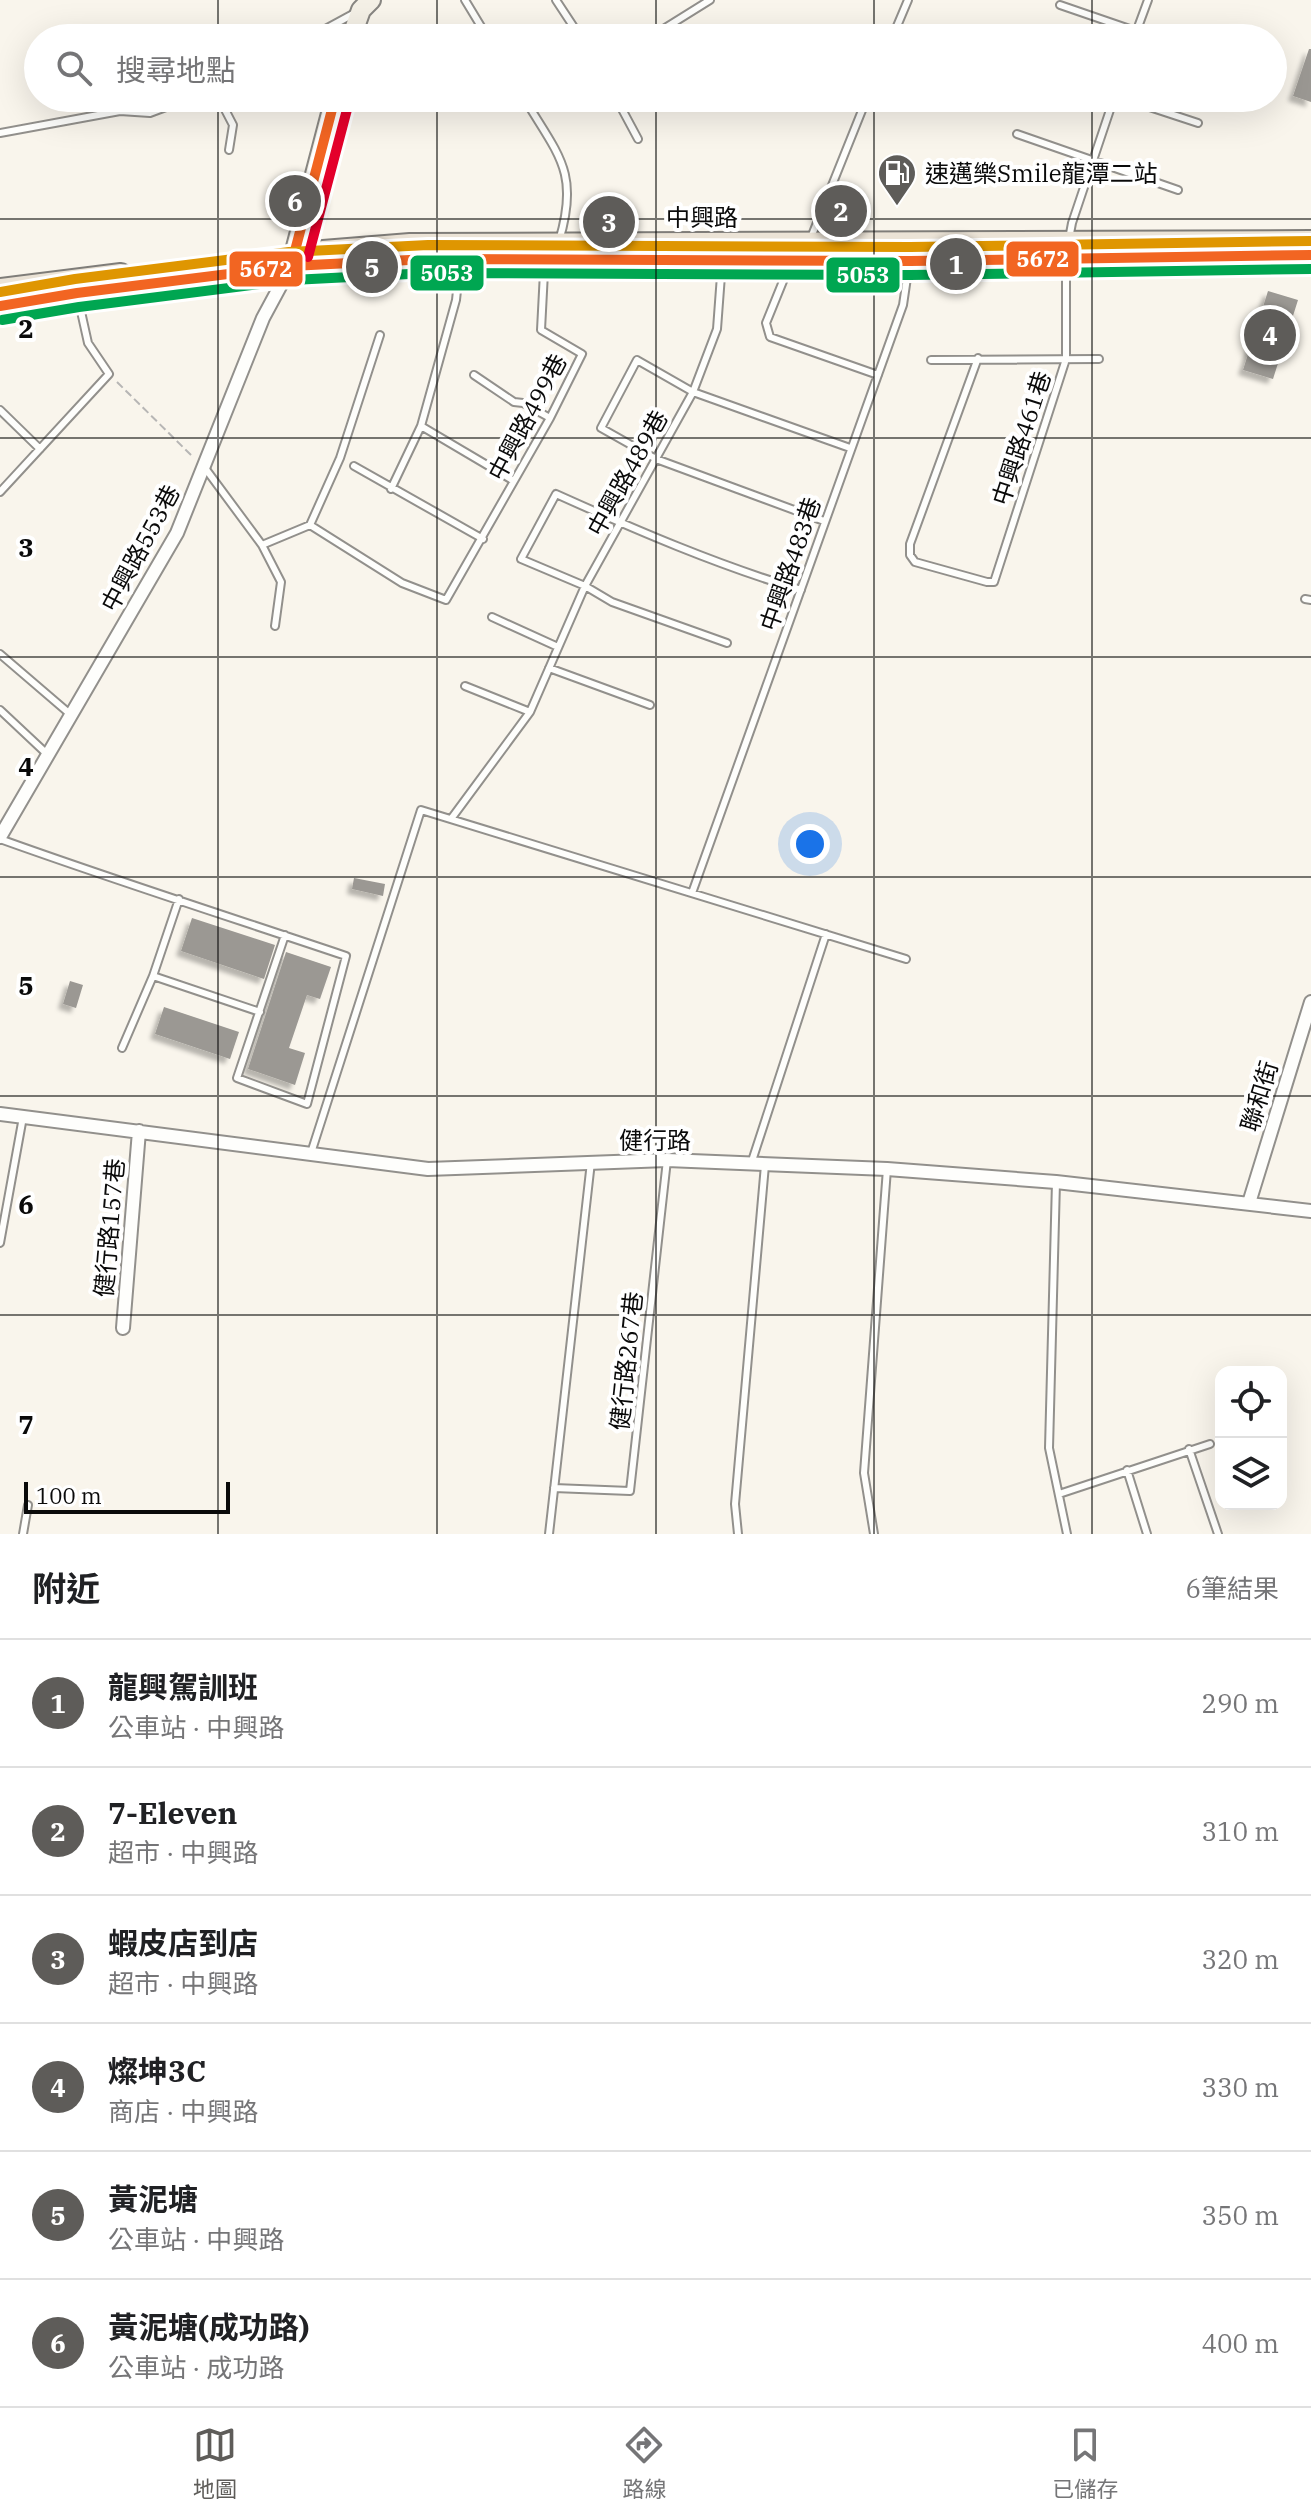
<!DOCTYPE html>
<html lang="zh-TW">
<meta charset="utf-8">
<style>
:root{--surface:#fff;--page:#f6f6f6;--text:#202124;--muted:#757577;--line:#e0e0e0;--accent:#5e5c59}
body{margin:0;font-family:"IBM Plex Serif","Noto Sans TC",serif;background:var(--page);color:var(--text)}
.controls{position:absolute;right:24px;bottom:24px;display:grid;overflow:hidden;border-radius:16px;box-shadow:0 8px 32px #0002}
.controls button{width:72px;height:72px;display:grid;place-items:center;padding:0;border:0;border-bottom:2px solid var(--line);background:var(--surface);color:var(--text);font:40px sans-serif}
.scale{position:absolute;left:24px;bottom:20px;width:206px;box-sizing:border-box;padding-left:8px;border:4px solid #0a0a0a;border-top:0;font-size:22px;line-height:28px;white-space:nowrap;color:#0a0a0a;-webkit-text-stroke:6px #fff;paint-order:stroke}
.you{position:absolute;left:810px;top:844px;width:28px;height:28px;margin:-20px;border:6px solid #fff;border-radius:50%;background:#1a73e8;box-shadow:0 0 0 12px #1a73e833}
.badge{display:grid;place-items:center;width:52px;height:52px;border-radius:50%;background:var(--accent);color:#fff;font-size:26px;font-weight:700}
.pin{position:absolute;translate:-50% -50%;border:4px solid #fff;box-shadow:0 2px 8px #0006}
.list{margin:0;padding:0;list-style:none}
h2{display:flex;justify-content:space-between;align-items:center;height:104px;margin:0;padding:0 32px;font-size:34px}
h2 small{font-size:26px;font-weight:400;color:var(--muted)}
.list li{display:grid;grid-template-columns:52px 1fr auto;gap:24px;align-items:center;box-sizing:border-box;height:128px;padding:0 32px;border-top:2px solid var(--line)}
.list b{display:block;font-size:30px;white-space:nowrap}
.list p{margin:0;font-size:26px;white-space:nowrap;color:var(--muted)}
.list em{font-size:26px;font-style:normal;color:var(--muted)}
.icon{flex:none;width:44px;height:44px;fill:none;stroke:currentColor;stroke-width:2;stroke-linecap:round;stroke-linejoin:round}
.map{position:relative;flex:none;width:1311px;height:1534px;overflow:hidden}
.search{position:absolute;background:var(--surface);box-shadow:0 8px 32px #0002;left:24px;right:24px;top:24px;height:88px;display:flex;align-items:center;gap:20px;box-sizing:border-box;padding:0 28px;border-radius:44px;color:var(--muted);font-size:30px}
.sheet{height:872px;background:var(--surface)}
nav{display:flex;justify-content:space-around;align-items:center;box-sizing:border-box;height:112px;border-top:2px solid var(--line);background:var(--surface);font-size:22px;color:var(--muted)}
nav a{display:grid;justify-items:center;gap:4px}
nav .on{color:var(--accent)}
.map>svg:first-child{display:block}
.building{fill:#9b9893;filter:url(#shadow)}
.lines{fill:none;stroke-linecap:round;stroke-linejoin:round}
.lane-casing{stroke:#92908c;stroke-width:10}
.street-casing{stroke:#92908c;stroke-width:16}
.secondary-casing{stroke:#888682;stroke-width:22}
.primary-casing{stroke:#7f7d79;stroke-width:24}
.path{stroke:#b7b6b5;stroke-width:2;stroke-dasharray:8 4;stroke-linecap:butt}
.lane{stroke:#fefefc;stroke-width:6}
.street{stroke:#fefefc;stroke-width:12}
.secondary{stroke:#f4f0e6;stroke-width:18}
.primary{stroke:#ebe3d6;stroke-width:20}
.bus-1-casing{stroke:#fff;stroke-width:16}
.bus-2-casing{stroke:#fff;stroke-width:16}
.bus-3-casing{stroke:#fff;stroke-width:16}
.bus-4-casing{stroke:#fff;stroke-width:16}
.bus-1{stroke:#f26522;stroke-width:10}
.bus-2{stroke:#00a651;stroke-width:10}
.bus-3{stroke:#df9601;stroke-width:10}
.bus-4{stroke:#e4002b;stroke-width:10}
.grid{fill:none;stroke:#0a0a0a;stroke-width:2;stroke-opacity:0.55}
.labels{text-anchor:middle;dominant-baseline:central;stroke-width:8;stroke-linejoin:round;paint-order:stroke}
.poi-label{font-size:24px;fill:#0a0a0a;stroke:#fff;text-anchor:start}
.street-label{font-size:24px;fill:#0a0a0a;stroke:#fff}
.grid-label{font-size:26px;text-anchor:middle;font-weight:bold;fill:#0a0a0a;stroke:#fff;stroke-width:8;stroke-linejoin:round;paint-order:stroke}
.line-badge{stroke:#fff;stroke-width:3}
.badge-label{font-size:22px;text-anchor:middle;font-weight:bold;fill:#fff}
</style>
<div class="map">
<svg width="1311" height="1534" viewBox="0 0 1311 1534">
<defs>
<filter id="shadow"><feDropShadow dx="-5" dy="5" stdDeviation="2" flood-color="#0004"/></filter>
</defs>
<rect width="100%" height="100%" fill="#f9f5ec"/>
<!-- building -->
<path class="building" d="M1309,49H1311V102L1293,96Z
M1268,291L1298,300L1273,379L1243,370Z
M354,878L385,884L383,896L352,889Z
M192,918L275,945L264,979L181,951Z
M286,952L331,967L320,999L307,995L289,1048L305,1053L295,1085L248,1069Z
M70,981L83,985L76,1008L63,1004Z
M164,1007L239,1032L230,1059L155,1034Z"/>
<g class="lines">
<defs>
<path id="lane" d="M465,0L488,38
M556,0L581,38
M1060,5L1156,38
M309,38L355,13
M649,38L710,0
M892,38L908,0
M1134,38L1148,0
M219,98L233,125L229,150
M524,98C558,155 580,172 559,241
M616,98L638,139
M1122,98L1198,123
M0,133L120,111L150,113L190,98
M1017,134L1178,190
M1069,239L1072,223L1114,98
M810,240L867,98
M790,264L766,323L770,337L878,375
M978,358L910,544V555L915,562L987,582H994L1066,359V262
M931,360L1099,359
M474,375L514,402L523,403L550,418
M0,410L40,449
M421,426L514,481
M354,466L483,539
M205,468L262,545L281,582L275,626
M391,489L421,426L456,300L460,262
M0,492L109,374L88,343L78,298
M824,521L656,459L601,428L637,360L693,392L850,448
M310,525L402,583L446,600L550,418L582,354L541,330L544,272L550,263
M262,545L310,525L340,458L380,335
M1305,599L1311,600
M492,617L558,647
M727,643L612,602L585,586L521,559L556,494C636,530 717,565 801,590
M0,654L70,714
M549,668L650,705
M465,686L530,712
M0,710L47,754
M451,819L530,712L585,586L693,392L717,329L722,262
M0,839C114,880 230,917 346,956L307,1104L237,1078L285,935
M692,893L903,305L909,264
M179,899L153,976L260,1012
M122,1048L153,976
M311,1153L421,810L906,959
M751,1164L826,934
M1056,1182L1049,1448L1067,1534
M0,1243L23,1117
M1189,1449L1218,1534
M1127,1470L1147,1534
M554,1488L630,1491L667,1160
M1059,1494L1210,1444
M23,1534L28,1505
M549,1534L591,1162
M738,1534L735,1504L765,1165
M874,1534L864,1473L887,1169"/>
<path id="street" d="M0,837L177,533L263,318L291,266
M0,1114L428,1169L667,1160L887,1169L1056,1182L1311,1211
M1249,1203L1311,1002
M123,1328L139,1131"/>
<path id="secondary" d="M351,38L361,10L371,0
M291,266L335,98"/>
<path id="primary" d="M323,251L410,244L1311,241
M0,289L121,274
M0,306L77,293L291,266L429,259L580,258L910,261L1311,255"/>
</defs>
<!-- lane casing -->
<use href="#lane" class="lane-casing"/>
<!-- street casing -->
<use href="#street" class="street-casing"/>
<!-- secondary casing -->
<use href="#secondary" class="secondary-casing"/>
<!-- primary casing -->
<use href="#primary" class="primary-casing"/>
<!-- path -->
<path class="path" d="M117,382L192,456"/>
<!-- lane -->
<use href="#lane" class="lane"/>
<!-- street -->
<use href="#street" class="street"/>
<!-- secondary -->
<use href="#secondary" class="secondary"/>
<!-- primary -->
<use href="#primary" class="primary"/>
<defs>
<path id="bus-1" d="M291,266L335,98
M0,306L77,293L291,266L429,259L910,261L1311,255"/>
<path id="bus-2" d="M2,320L79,307L292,280L429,273L910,275L1311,269"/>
<path id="bus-3" d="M0,292L75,279L289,252L428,245L910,247L1311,241"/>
<path id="bus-4" d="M308,257L349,102"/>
</defs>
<!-- bus-1 casing -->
<use href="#bus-1" class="bus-1-casing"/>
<!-- bus-2 casing -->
<use href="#bus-2" class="bus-2-casing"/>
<!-- bus-3 casing -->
<use href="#bus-3" class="bus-3-casing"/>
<!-- bus-4 casing -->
<use href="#bus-4" class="bus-4-casing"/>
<!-- bus-1 -->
<use href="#bus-1" class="bus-1"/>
<!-- bus-2 -->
<use href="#bus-2" class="bus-2"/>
<!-- bus-3 -->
<use href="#bus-3" class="bus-3"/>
<!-- bus-4 -->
<use href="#bus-4" class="bus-4"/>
</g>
<!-- grid -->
<path class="grid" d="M218,0V38M437,0V38M656,0V38M874,0V38M1092,0V38M218,98V1534M437,98V1534M656,98V1534M874,98V1534M1092,98V1534M0,219H1311M0,438H1311M0,657H1311M0,877H1311M0,1096H1311M0,1315H1311"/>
<!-- icons -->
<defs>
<symbol id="fuel-pin" viewBox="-11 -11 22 30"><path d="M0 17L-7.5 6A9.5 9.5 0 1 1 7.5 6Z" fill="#5e5c59" stroke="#fff"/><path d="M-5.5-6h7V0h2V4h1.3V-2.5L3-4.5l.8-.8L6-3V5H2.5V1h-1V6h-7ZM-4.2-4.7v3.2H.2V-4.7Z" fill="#fff"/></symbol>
</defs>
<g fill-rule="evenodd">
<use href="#fuel-pin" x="875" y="151" width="44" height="60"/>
</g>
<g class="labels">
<!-- poi labels -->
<g class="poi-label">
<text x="925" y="173">速邁樂Smile龍潭二站</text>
</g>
<!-- street labels -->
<g class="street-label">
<text x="702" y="217">中興路</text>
<text transform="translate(527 417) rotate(-62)">中興路499巷</text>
<text transform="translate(1021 438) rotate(-72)">中興路461巷</text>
<text transform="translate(627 473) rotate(-61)">中興路489巷</text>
<text transform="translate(140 548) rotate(-62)">中興路553巷</text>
<text transform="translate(790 564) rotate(-71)">中興路483巷</text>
<text transform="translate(1259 1096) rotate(-73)">聯和街</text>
<text x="655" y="1140">健行路</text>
<text transform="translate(109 1228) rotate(-85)">健行路157巷</text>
<text transform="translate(626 1361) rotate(-84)">健行路267巷</text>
</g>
</g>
<g class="grid-label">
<text x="26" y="338">2</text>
<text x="26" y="557">3</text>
<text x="26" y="776">4</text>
<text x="26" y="995">5</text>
<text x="26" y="1214">6</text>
<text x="26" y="1434">7</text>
</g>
<g class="line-badge">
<rect x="1005" y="240" width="75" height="38" rx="8" fill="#f26522"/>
<rect x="228" y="250" width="76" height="38" rx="8" fill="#f26522"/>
<rect x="409" y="254" width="76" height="38" rx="8" fill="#00a651"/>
<rect x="825" y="256" width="76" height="38" rx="8" fill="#00a651"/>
</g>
<g class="badge-label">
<text x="1043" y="267">5672</text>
<text x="266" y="277">5672</text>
<text x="447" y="281">5053</text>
<text x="863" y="283">5053</text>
</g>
</svg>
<div class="controls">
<button><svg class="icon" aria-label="locate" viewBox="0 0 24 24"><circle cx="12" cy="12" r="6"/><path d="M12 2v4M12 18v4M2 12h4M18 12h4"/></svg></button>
<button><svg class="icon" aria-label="layers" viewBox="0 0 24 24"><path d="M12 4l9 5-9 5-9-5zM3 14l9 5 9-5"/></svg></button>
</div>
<div class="scale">100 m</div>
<div class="you"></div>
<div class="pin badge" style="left:956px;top:264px">1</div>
<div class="pin badge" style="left:841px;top:211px">2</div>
<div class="pin badge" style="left:609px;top:222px">3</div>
<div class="pin badge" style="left:1270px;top:335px">4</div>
<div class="pin badge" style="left:372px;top:267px">5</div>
<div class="pin badge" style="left:295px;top:201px">6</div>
<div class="search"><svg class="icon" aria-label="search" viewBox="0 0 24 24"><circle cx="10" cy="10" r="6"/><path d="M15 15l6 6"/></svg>搜尋地點</div>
</div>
<section class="sheet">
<h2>附近<small>6筆結果</small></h2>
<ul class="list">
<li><span class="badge">1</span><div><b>龍興駕訓班</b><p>公車站 · 中興路</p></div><em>290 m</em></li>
<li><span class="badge">2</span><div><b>7-Eleven</b><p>超市 · 中興路</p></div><em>310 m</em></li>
<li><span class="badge">3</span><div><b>蝦皮店到店</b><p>超市 · 中興路</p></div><em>320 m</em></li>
<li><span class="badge">4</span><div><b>燦坤3C</b><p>商店 · 中興路</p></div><em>330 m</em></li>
<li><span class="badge">5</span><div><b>黃泥塘</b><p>公車站 · 中興路</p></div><em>350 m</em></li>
<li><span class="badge">6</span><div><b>黃泥塘(成功路)</b><p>公車站 · 成功路</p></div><em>400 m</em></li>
</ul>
</section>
<nav>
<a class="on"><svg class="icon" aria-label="map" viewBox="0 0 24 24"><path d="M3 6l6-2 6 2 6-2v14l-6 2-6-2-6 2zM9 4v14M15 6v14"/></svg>地圖</a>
<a><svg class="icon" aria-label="directions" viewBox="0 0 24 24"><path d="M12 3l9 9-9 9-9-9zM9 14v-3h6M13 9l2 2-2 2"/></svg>路線</a>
<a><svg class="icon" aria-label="saved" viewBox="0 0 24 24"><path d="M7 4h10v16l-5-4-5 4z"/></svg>已儲存</a>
</nav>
